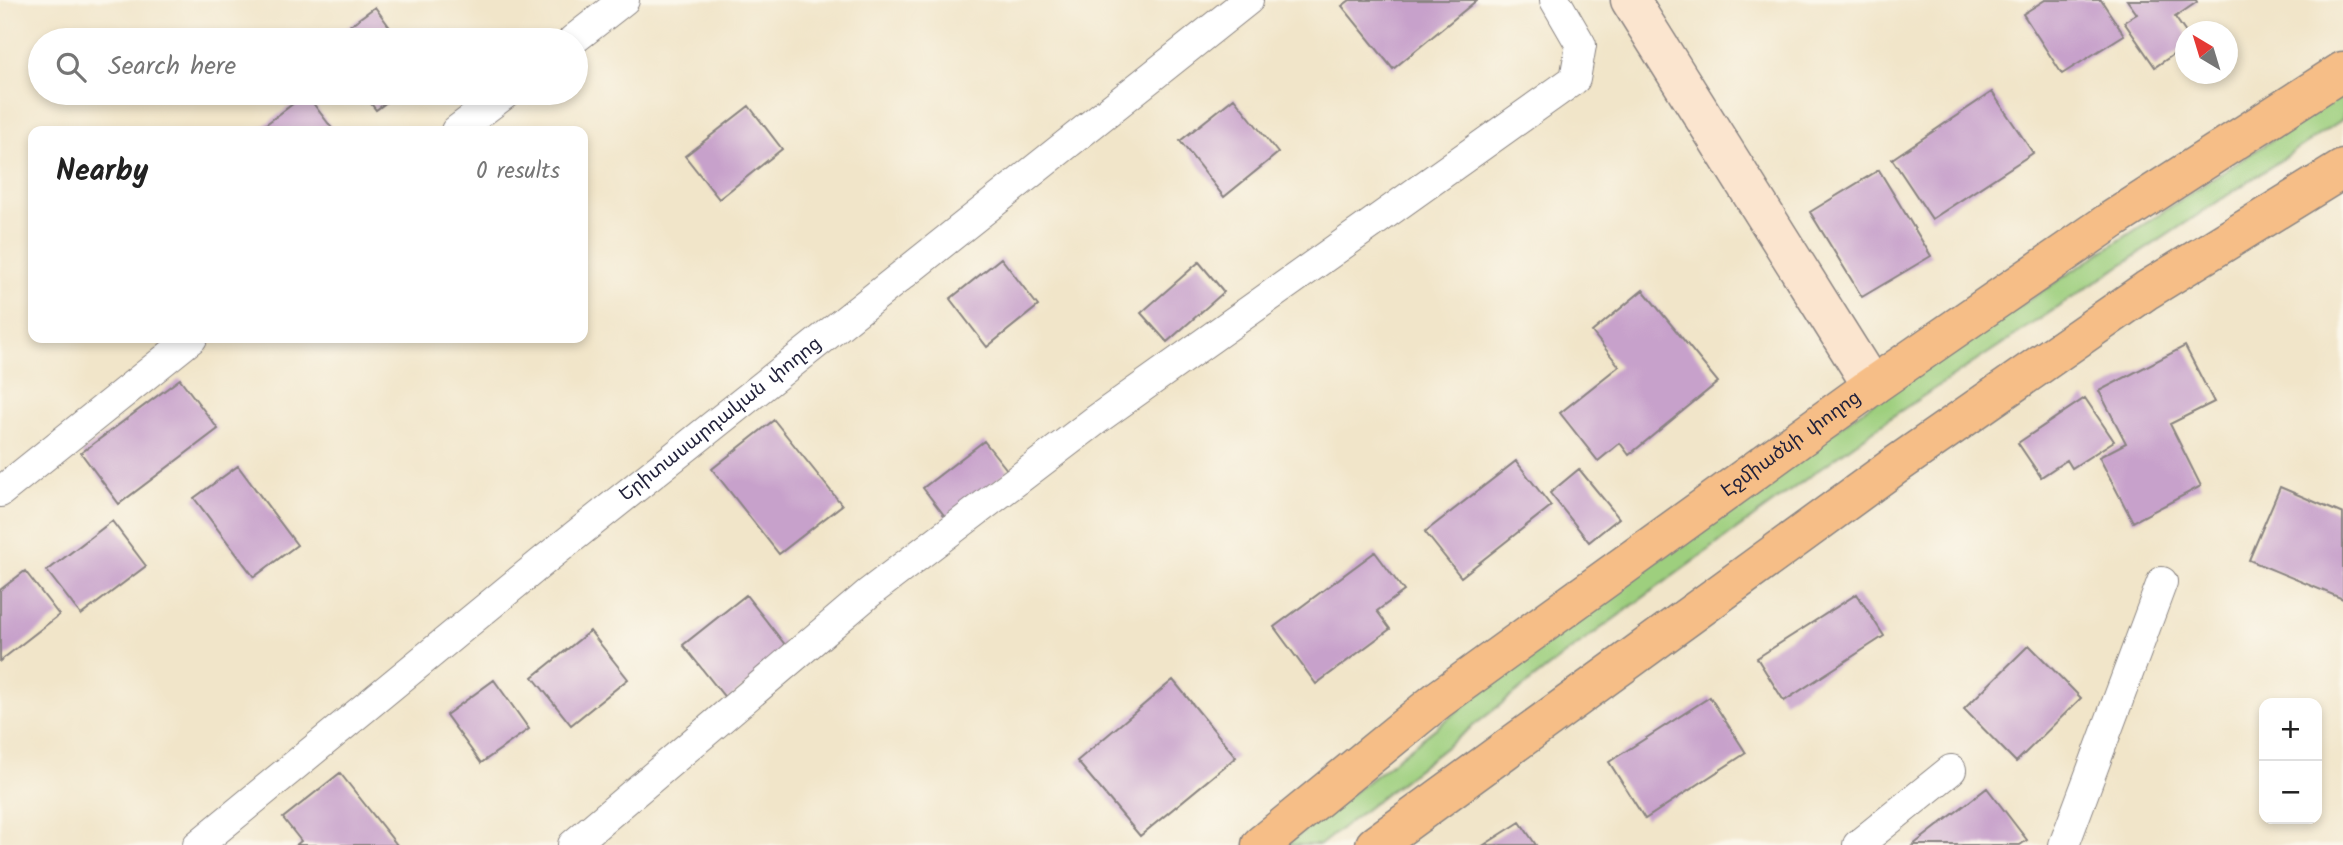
<!DOCTYPE html>
<meta charset="utf-8">
<style>
:root{--surface:#fff;--page:#f6f6f6;--text:#222;--muted:#767676;--line:#e0e0e0}
body{margin:0;font-family:Kalam,"Noto Sans Armenian",sans-serif;background:var(--page);color:var(--text)}
.controls{position:absolute;right:21px;bottom:21px;display:grid;overflow:hidden;border-radius:14px;box-shadow:0 4px 10px #0003}
.controls button{width:63px;height:63px;display:grid;place-items:center;padding:0;border:0;border-bottom:2px solid var(--line);background:var(--surface);color:var(--text);font:35px sans-serif}
.compass{position:absolute;left:2175px;top:21px;width:63px;height:63px;border-radius:50%;background:var(--surface);box-shadow:0 4px 10px #0003;rotate:322deg}
.list{margin:0;padding:0;list-style:none}
h2{display:flex;justify-content:space-between;align-items:center;height:91px;margin:0;padding:0 28px;font-size:30px}
h2 small{font-size:23px;font-weight:400;color:var(--muted)}
.icon{flex:none;width:38px;height:38px;fill:none;stroke:currentColor;stroke-width:2;stroke-linecap:round;stroke-linejoin:round}
.map{position:relative;flex:none;width:2343px;height:845px;overflow:hidden}
.search{position:absolute;background:var(--surface);box-shadow:0 4px 10px #0003;left:28px;top:28px;width:560px;height:77px;display:flex;align-items:center;gap:18px;box-sizing:border-box;padding:0 24px;border-radius:38px;color:var(--muted);font-size:26px}
.panel{position:absolute;background:var(--surface);box-shadow:0 4px 10px #0003;left:28px;top:126px;width:560px;height:217px;border-radius:14px}
.map>svg:first-child{display:block}
.green{fill:#9ecf7e;stroke:#60785c;stroke-width:2}
.building{fill:#c7a1cb}
.lines{fill:none;stroke-linecap:round;stroke-linejoin:round}
.street-casing{stroke:#8a8482;stroke-width:32}
.secondary-casing{stroke:#8a8482;stroke-width:41}
.highway-casing{stroke:#8a8482;stroke-width:41}
.street{stroke:#fff;stroke-width:30}
.secondary{stroke:#fbe5cf;stroke-width:38}
.highway{stroke:#f6be87;stroke-width:38}
.labels{text-anchor:middle;dominant-baseline:central;stroke-width:6;stroke-linejoin:round;paint-order:stroke}
.street-label{font-size:19px;fill:#22223b;stroke:#fbf7ec}
</style>
<div class="map">
<svg width="2343" height="845" viewBox="0 0 2343 845">
<rect width="100%" height="100%" fill="#fbf7ec"/>
<filter id="ink" filterUnits="userSpaceOnUse"><feTurbulence type="fractalNoise" baseFrequency=".0143" numOctaves="2"/><feDisplacementMap in="SourceGraphic" scale="14" xChannelSelector="R" yChannelSelector="G"/><feConvolveMatrix kernelMatrix="1 2 1 2 8 2 1 2 1" color-interpolation-filters="sRGB"/></filter>
<filter id="wash" filterUnits="userSpaceOnUse"><feTurbulence type="fractalNoise" baseFrequency=".00686" numOctaves="4" result="noise"/><feDisplacementMap in="SourceGraphic" scale="28" xChannelSelector="R" yChannelSelector="G"/><feGaussianBlur stdDeviation="1.57" result="paint"/><feColorMatrix in="noise" values="0 0 0 0 0 0 0 0 0 0 0 0 0 0 0 0 0 1.4 0 .05"/><feComposite in="paint" operator="in"/></filter>
<g filter="url(#wash)">
<rect width="100%" height="100%" fill="#f1e5c9"/>
<!-- green -->
<path class="green" d="M2343,93V119L1890,418L1563,656L1320,845H1287L1549,639L1874,402Z"/>
<g id="blocks">
<!-- building -->
<path class="building" d="M1350,0H1477L1393,69L1342,6Z
M2045,0H2101L2124,35L2062,74L2023,14Z
M2127,0H2196L2197,2L2175,17L2186,33V46L2155,67L2124,22L2137,14Z
M375,7L399,40H330Z
M1992,92L2033,153L1932,219L1892,159Z
M363,93H399L376,110Z
M306,94L334,131H257Z
M1234,98L1278,153L1224,197L1180,141Z
M749,106L782,149L719,199L685,156Z
M1879,170L1931,256L1862,297L1810,212Z
M1001,258L1038,306L987,347L950,299Z
M1199,262L1224,292L1167,342L1141,313Z
M1643,290L1718,382L1629,455L1620,443L1598,461L1560,413L1619,366L1592,332Z
M2185,346L2214,402L2170,424L2201,486L2133,522L2099,457L2126,443L2099,391Z
M180,379L218,429L119,504L81,453Z
M2085,398L2114,441L2072,468L2067,460L2041,477L2018,443Z
M774,420L842,505L779,554L712,469Z
M984,441L1008,471L947,519L923,488Z
M1516,461L1551,506L1461,577L1425,532Z
M238,466L297,545L254,577L194,498Z
M1579,469L1619,518L1589,542L1550,493Z
M2280,487L2343,514V599L2249,560Z
M112,521L146,566L81,615L47,571Z
M1375,552L1404,591L1377,611L1390,629L1316,684L1274,627Z
M25,571L59,615L0,661V590Z
M1857,594L1884,636L1784,701L1757,658Z
M746,595L790,651L727,700L683,645Z
M590,631L628,679L571,725L533,677Z
M2029,645L2081,698L2016,762L1964,709Z
M494,680L529,729L481,763L446,715Z
M1173,680L1236,757L1140,836L1077,761Z
M1710,697L1746,753L1645,819L1609,762Z
M340,773L397,845H296L301,841L283,818Z
M1987,788L2027,840L2020,845H1913Z
M1520,822L1536,845H1484Z"/>
</g>
</g>
<g filter="url(#ink)">
<use href="#blocks" fill-opacity="0" stroke="#8a8482" stroke-width="2"/>
<g class="lines">
<defs>
<g id="street">
<path d="M573,40L624,0"/>
<path d="M456,131L506,93"/>
<path d="M0,492L192,338"/>
<path id="s1" d="M198,845L547,558L1248,0"/>
<path d="M573,845L869,593L1096,420L1575,79L1581,45L1555,0"/>
<path d="M1858,845L1951,770"/>
<path d="M2064,845L2162,582"/>
</g>
<path id="secondary" d="M1630,0L1872,386"/>
<g id="highway">
<path id="s2" d="M1261,845L1438,700L1872,386L2112,220L2343,71"/>
<path d="M1375,845L1896,465L2147,290L2343,169"/>
</g>
</defs>
<!-- street casing -->
<use href="#street" class="street-casing"/>
<!-- secondary casing -->
<use href="#secondary" class="secondary-casing"/>
<!-- highway casing -->
<use href="#highway" class="highway-casing"/>
<!-- street -->
<use href="#street" class="street"/>
<!-- secondary -->
<use href="#secondary" class="secondary"/>
<!-- highway -->
<use href="#highway" class="highway"/>
</g>
</g>
<g class="labels">
<!-- street labels -->
<g class="street-label">
<text stroke="none"><textPath href="#s1" startOffset="674">Երիտասարդական փողոց</textPath></text>
<text stroke="none"><textPath href="#s2" startOffset="665">Էջմիածնի փողոց</textPath></text>
</g>
</g>
</svg>
<div class="controls">
<button>+</button>
<button>−</button>
</div>
<svg class="compass" viewBox="-18 -18 36 36"><path d="M0-13l5 13h-10z" fill="#e53935"/><path d="M0 13l5-13h-10z" fill="#767676"/></svg>
<div class="search"><svg class="icon" aria-label="search" viewBox="0 0 24 24"><circle cx="10" cy="10" r="6"/><path d="M15 15l6 6"/></svg>Search here</div>
<section class="panel">
<h2>Nearby<small>0 results</small></h2>
<ul class="list">
</ul>
</section>
</div>
